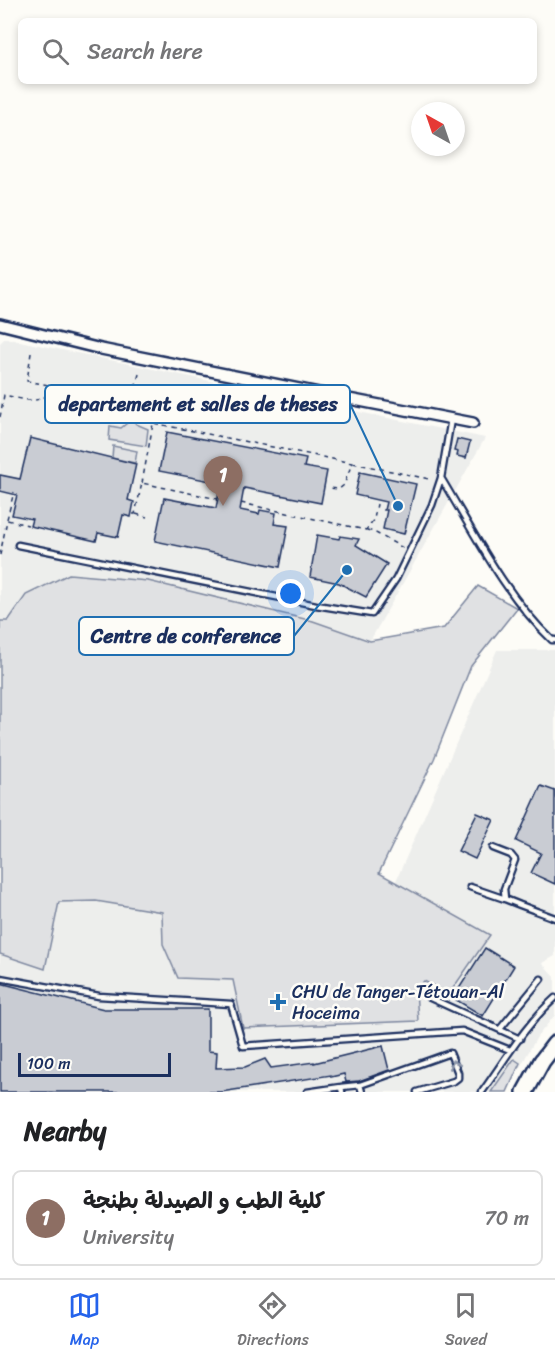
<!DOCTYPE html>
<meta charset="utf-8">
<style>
:root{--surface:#fff;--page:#f6f6f6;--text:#202124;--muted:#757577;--line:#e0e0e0;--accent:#2563eb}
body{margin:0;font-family:Sriracha,"Playpen Sans Arabic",sans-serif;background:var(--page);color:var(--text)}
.compass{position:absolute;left:411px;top:102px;width:54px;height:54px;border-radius:50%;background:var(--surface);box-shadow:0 3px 9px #0003;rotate:320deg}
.scale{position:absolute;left:18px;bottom:15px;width:153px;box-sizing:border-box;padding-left:6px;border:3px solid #1b2f5e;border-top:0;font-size:16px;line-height:21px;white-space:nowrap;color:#1b2f5e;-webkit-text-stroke:4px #fdfcf7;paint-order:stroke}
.you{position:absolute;left:291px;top:594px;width:21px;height:21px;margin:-15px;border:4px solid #fff;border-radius:50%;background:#1a73e8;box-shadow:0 0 0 9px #1a73e833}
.badge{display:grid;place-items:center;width:39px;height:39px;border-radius:50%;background:var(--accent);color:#fff;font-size:20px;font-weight:700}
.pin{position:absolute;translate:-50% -50px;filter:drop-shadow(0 2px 3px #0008)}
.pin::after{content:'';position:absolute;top:32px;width:21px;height:18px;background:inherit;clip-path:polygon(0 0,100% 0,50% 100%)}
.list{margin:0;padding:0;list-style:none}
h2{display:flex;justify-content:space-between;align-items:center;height:78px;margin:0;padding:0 24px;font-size:26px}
h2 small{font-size:20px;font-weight:400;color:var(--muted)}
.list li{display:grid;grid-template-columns:39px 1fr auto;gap:18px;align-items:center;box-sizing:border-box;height:96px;margin:0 12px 12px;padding:0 12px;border:2px solid var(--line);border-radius:9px}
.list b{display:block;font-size:22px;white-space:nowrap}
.list p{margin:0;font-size:20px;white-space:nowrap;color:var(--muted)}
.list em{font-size:20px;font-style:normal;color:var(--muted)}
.icon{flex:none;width:33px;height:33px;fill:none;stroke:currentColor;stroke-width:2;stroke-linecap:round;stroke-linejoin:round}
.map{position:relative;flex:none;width:555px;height:1092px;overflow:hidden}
.search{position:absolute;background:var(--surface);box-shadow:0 3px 9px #0003;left:18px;right:18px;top:18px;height:66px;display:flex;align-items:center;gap:15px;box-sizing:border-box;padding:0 21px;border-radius:9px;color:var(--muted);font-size:22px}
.sheet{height:186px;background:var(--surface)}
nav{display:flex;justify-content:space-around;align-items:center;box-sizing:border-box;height:84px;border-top:2px solid var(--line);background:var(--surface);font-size:16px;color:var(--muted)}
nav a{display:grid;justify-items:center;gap:3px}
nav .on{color:var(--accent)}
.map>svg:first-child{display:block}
.built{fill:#edeeec}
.green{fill:#e0e1e3;stroke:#7e88a0;stroke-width:1.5}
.building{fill:#c9ccd3;stroke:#1b2f5e;stroke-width:1.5}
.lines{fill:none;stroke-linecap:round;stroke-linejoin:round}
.service-casing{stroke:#1b2f5e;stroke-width:9}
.minor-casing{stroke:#1b2f5e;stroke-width:14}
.primary-casing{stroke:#1b2f5e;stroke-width:20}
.path{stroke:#1b2f5e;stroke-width:1.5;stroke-dasharray:4.5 4.5;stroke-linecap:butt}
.service{stroke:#fdfcf7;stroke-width:4.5}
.minor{stroke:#fdfcf7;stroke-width:9}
.primary{stroke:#fdfcf7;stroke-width:15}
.oneway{stroke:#8c96aa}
.poi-dot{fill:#1f6fb2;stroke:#fdfcf7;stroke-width:2}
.labels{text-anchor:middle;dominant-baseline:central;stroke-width:5;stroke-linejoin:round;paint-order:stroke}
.poi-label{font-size:18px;fill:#1b2f5e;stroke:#fdfcf7;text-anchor:start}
.leader{fill:none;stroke:#1f6fb2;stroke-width:2}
.callout-dot{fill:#1f6fb2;stroke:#fdfcf7;stroke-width:2}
.callout{fill:#fdfcf7;stroke:#1f6fb2;stroke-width:2}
.callout-label{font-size:20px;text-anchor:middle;font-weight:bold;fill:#1b2f5e}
</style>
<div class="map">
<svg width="555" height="1092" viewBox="0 0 555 1092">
<rect width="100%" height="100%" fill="#fdfcf7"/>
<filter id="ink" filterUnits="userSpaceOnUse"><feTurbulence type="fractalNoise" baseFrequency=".0167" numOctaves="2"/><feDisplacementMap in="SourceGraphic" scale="12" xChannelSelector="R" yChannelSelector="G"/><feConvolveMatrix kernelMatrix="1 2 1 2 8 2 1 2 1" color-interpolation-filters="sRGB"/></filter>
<g filter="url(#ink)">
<!-- built -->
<path class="built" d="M5,338L354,411L485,438L370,641L313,621L148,581L69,574L26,595L7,622L0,621V343Z
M497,650H555V956L542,963L555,977V1015L537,1037L506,1092H0V954L45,969L59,902L96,901L191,917L395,883Z"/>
<!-- green -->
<path class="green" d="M132,419L136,424L148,429L146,446L109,440L110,426L121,428Z
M113,446L137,451L135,463L112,458Z
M69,574L148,581L313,621L370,641L444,628L478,586L517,608L471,666L434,759L379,873L490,935L449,994L424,981L416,989L418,1021L243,1028L233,980L178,978L163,944L162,912L96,901L59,902L45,969L0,954V621H8L26,595Z
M514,1059L520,1063L507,1092H491Z"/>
<!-- building -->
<path class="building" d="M167,432L306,459L304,467L327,471L321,503L244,488L240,510L259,514L260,510L276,513L274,524L288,526L280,567L155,541L164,498L216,508L221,483L159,471Z
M30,438L136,464L128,500L134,502L131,517L123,515L118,537L98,533L96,541L30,526L32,519L12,515L17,495L0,491V475L20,479Z
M457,439L470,442L466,458L457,456L458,452L454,451Z
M360,472L416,484L404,534L383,529L387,510H384L386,502L355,495Z
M317,535L339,539L340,536L359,539L356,545L387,564L366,597L339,583L310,577Z
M541,786L555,791V884L531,873L541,853L516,841Z
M477,813L494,820L475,859L458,851Z
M485,948L514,966L483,1016L453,998Z
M0,983L104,1009H208V1051L217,1052L216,1068L245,1067L265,1059L271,1068L314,1062V1063L383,1046L389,1070L359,1081L346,1082L344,1074L331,1077V1075L221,1092H0Z"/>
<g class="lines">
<defs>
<path id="service" d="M441,478C473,531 506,597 552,640H555
M18,545L316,605L372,614L396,579L432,505L441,478L451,419
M493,848L511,855L515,860L504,889L505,899L520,905L555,918
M470,887L505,899
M0,978L99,996L231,1004L243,1046L462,1031L510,1050
M428,997L520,1039
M500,1029L541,979
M360,1085L450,1053L458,1073V1078L454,1081L417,1092
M307,1092L341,1087
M342,1092L341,1087L360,1085L362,1092
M482,1092C505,1060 525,1025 555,998"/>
<path id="minor" d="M0,324L101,349L349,399L473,423"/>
<path id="primary" d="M525,1092L542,1061L555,1044"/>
</defs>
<!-- service casing -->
<use href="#service" class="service-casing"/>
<!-- minor casing -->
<use href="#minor" class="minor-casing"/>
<!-- primary casing -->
<use href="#primary" class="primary-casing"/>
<!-- path -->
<path class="path" d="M31,353L27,381L134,401
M139,374L134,392V412L141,419L153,423L352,463L344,485L339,489L329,488
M0,417L4,395C23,399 41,407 54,388
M353,463L429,479
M142,483L153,424
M241,503L366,530L374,519L377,504
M133,514H135L142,483L218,499
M136,514L147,517
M7,519L14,492
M367,530L374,532L403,548
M0,555L7,520L28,525"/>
<!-- service -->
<use href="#service" class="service"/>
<!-- minor -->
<use href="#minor" class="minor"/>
<!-- primary -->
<use href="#primary" class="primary"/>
</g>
<!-- one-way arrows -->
<defs><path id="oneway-chevron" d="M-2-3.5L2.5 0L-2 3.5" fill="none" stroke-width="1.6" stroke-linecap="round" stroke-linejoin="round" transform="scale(1.5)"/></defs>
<use class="oneway" href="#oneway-chevron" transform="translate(454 1064) rotate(-111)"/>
</g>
<!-- markers -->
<path class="poi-dot" d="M275 993h6v6h6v6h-6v6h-6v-6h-6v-6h6z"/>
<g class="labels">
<!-- poi labels -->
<g class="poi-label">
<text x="292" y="992">CHU de Tanger-Tétouan-Al<tspan x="292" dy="21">Hoceima</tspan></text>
</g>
</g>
<!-- callouts -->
<path class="leader" d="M398 506L350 404M347 570L294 636"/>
<g class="callout-dot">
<circle cx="398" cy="506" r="6"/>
<circle cx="347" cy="570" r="6"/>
</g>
<g class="callout">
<rect x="45" y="385" width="305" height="38" rx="6"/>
<rect x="79" y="617" width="215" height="38" rx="6"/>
</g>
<g class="callout-label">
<text x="198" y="411">departement et salles de theses</text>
<text x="186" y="643">Centre de conference</text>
</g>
</svg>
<svg class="compass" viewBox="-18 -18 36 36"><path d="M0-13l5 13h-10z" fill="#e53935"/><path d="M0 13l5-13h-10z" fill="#757577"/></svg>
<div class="scale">100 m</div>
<div class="you"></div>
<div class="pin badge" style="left:223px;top:506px;background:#8d6e63">1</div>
<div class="search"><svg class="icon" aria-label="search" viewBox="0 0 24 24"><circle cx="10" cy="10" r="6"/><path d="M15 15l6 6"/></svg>Search here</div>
</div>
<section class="sheet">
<h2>Nearby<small></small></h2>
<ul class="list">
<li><span class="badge" style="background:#8d6e63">1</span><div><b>كلية الطب و الصيدلة بطنجة</b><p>University</p></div><em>70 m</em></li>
</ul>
</section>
<nav>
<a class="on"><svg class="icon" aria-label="map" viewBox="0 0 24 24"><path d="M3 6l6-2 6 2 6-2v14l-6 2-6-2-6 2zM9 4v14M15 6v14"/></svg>Map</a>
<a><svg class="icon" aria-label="directions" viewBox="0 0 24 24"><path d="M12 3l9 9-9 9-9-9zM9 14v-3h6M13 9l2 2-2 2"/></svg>Directions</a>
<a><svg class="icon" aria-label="saved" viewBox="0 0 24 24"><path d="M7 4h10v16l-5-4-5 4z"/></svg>Saved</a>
</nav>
